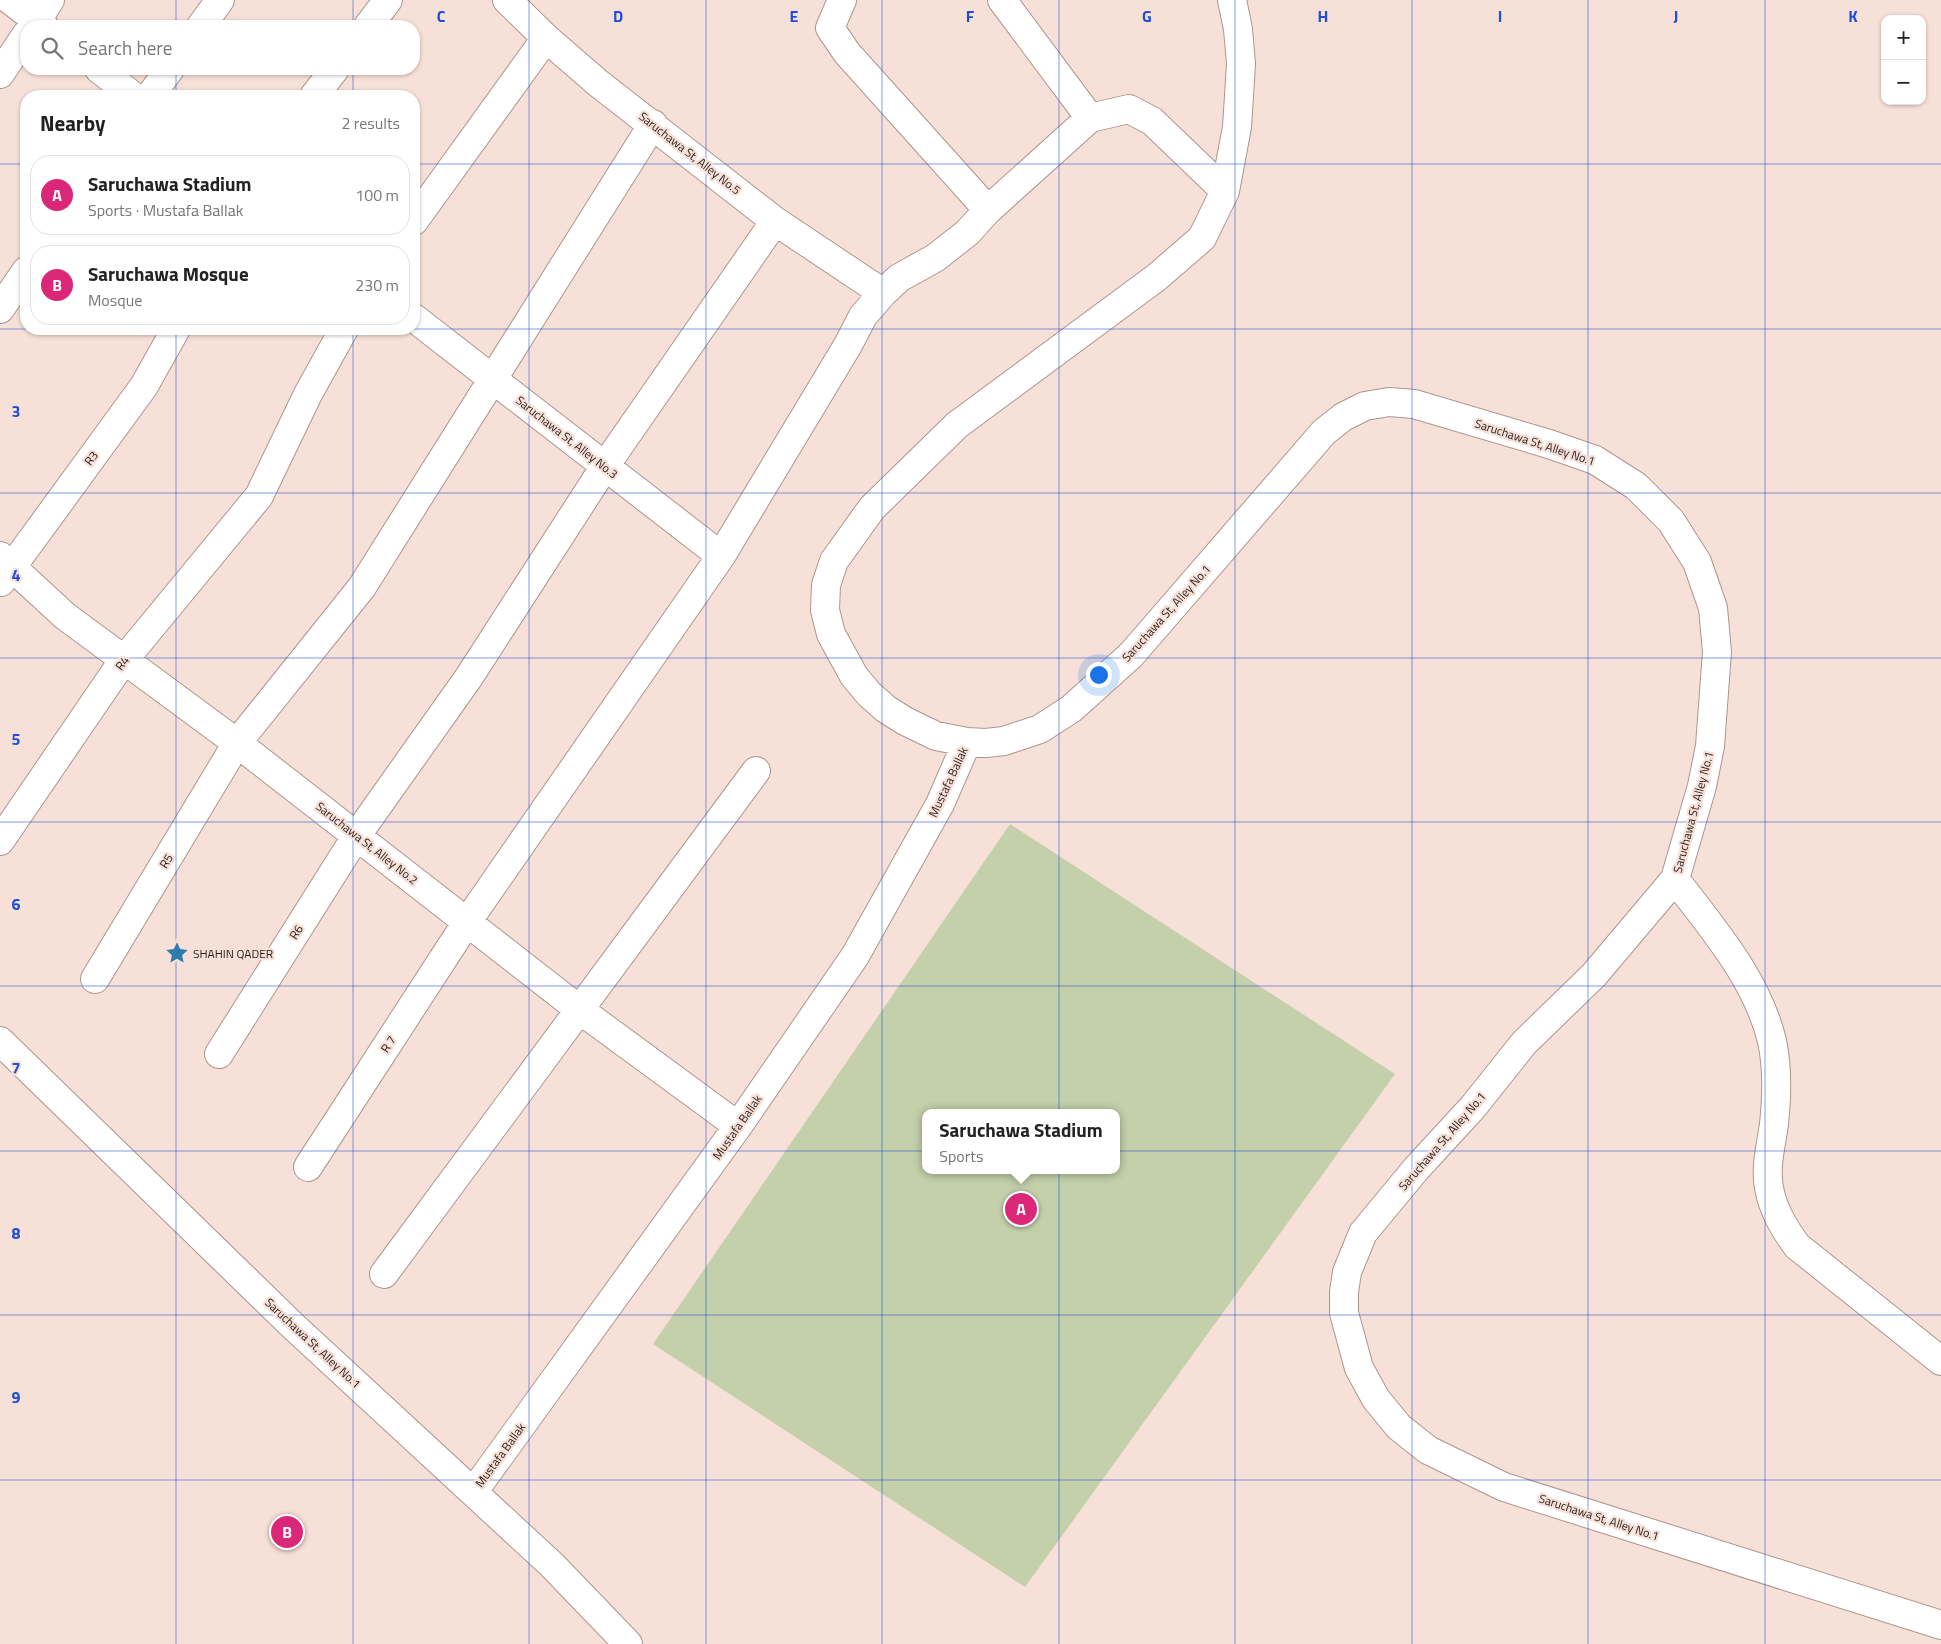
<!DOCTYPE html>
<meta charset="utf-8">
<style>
:root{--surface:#fff;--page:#f6f6f6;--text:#222;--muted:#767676;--line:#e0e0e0;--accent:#db2777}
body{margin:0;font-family:"Titillium Web",sans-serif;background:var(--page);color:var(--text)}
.controls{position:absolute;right:15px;top:15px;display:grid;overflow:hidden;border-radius:10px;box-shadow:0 1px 4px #0004}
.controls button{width:45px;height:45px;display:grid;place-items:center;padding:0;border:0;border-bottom:1px solid var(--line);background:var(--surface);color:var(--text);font:25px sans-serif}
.you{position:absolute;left:1098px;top:674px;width:18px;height:18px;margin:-12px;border:4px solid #fff;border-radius:50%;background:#1a73e8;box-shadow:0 0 0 8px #1a73e833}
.badge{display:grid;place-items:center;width:32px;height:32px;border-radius:50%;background:var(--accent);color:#fff;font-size:16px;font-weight:700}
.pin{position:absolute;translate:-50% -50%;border:2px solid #fff;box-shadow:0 1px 5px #0006}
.popup{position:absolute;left:922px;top:1109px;width:198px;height:65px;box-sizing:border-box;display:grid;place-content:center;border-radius:10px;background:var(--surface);filter:drop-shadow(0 1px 4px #0005);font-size:16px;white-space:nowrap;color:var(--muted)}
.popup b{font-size:19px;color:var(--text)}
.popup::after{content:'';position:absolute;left:50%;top:100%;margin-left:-10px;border:10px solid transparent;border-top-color:var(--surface)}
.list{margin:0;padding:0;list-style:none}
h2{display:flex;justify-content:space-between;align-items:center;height:65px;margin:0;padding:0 20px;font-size:21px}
h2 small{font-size:16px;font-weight:400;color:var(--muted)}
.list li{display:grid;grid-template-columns:32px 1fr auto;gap:15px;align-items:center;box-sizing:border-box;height:80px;margin:0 10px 10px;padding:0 10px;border:1px solid var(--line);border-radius:20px}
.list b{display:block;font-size:19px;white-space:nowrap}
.list p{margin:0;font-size:16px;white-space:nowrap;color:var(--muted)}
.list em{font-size:16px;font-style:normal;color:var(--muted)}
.icon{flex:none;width:28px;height:28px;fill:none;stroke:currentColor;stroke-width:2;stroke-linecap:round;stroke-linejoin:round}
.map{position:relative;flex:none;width:1941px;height:1644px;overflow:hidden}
.search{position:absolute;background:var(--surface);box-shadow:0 1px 4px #0004;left:20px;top:20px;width:400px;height:55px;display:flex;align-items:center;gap:12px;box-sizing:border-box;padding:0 18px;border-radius:20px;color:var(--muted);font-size:19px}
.panel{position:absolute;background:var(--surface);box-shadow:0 1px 4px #0004;left:20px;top:90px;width:400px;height:245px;border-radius:20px}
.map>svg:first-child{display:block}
.green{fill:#c3d0aa;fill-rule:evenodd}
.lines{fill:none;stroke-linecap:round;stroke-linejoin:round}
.street-casing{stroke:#ab968e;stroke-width:30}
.street{stroke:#fff;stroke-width:28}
.grid{fill:none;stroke:#1d4ed8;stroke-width:1;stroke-opacity:0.55}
.labels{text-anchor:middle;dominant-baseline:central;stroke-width:4.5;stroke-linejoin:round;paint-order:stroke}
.street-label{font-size:12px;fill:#241c19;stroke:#f7e0d7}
.poi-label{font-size:12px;fill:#241c19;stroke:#f7e0d7;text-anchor:start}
.grid-label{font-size:16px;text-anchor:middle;font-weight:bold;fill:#1d4ed8;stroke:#f7e0d7;stroke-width:4.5;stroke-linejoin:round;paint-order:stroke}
</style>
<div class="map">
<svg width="1941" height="1644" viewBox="0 0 1941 1644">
<rect width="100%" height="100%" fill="#f7e0d7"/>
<!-- green -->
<path class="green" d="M1010,824L1395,1074L1025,1587L653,1344ZM926,1113H1116V1170H926Z"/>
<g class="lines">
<defs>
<path id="street" d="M10,0L44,26
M507,0L546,38L598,83L775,221L883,293
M842,0L830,28L847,53L988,210
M1002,0L1090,118
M1232,0L1238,29L1241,64L1237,127L1225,191L1202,238L1157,277L957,425L872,508L834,561L826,585L825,610L831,634L854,676L869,694L886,709L905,721L936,736L967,742L986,743L1004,741L1040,729L1071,709L1131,655L1324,432L1343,417L1365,406L1389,402L1414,404L1549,444L1595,460L1636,486L1671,521L1697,562L1713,608L1717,652L1710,746L1702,786L1675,879L1594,975L1524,1043L1473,1107L1416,1169L1363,1233L1347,1272L1344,1292V1313L1359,1368L1376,1399L1399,1427L1428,1450L1504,1487L1941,1625
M33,26L50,0
M201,26L220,0
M368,26L388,0
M99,69L133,96
M0,74L26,35
M150,96L170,69
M314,96L335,69
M414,221L546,38
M0,309L26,271
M414,318L721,556
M0,556L65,616L237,743L580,1010L738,1126
M1,582L144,386L176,329
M0,841L123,661L259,496L308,394L344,329
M1675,879C1713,929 1757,979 1772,1041C1778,1069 1777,1096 1774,1124C1771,1146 1765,1167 1769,1188C1773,1210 1784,1228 1797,1246L1941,1361
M95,979L237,743L362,587L653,124
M0,1041L292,1325L552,1565L628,1644
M219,1054L357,835L469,677L605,466L775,221
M308,1167L467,922L721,556L848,345L863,316L883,293L899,278L935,258L967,233L988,210L1090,118L1129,109L1152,121L1225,191
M384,1274L756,771
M474,1491L738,1126L855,956L940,804L967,742"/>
</defs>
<!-- street casing -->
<use href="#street" class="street-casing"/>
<!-- street -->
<use href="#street" class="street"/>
</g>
<!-- grid -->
<path class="grid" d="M176,0V26M353,0V26M529,0V1644M706,0V1644M882,0V1644M1059,0V1644M1235,0V1644M1412,0V1644M1588,0V1644M1765,0V1644M176,69V96M353,69V96M0,164H26M414,164H1941M0,329H1941M176,329V1644M353,329V1644M0,493H1941M0,658H1941M0,822H1941M0,986H1941M0,1151H1941M0,1315H1941M0,1480H1941"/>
<!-- icons -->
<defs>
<symbol id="sight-bare" viewBox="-9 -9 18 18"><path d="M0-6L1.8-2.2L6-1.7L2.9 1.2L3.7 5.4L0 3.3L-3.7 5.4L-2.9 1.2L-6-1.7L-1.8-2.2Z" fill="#2f7daf" stroke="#f7e0d7" stroke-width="2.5" paint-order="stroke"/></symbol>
</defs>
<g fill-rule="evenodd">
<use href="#sight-bare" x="161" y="937" width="32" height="32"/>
</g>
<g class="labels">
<!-- street labels -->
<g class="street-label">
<text transform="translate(690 153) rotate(38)">Saruchawa St, Alley No.5</text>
<text transform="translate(567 437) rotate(38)">Saruchawa St, Alley No.3</text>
<text transform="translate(1535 442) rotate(18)">Saruchawa St, Alley No.1</text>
<text transform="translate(91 458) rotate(-54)">R3</text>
<text transform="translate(1166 613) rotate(-48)">Saruchawa St, Alley No.1</text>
<text transform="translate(122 663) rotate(-54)">R4</text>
<text transform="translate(948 782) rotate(-65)">Mustafa Ballak</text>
<text transform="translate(1693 812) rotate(-75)">Saruchawa St, Alley No.1</text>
<text transform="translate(367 843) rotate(38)">Saruchawa St, Alley No.2</text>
<text transform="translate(166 861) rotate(-59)">R5</text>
<text transform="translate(296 932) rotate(-58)">R6</text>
<text transform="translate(388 1044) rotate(-57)">R 7</text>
<text transform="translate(737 1127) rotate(-55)">Mustafa Ballak</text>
<text transform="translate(1442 1141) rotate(-49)">Saruchawa St, Alley No.1</text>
<text transform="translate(313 1343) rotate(43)">Saruchawa St, Alley No.1</text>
<text transform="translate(500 1455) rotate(-54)">Mustafa Ballak</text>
<text transform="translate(1599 1517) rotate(18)">Saruchawa St, Alley No.1</text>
</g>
<!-- poi labels -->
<g class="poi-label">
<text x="193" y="953">SHAHIN QADER</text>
</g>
</g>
<g class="grid-label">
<text x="441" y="22">C</text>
<text x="618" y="22">D</text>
<text x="794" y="22">E</text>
<text x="970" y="22">F</text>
<text x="1147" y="22">G</text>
<text x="1323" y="22">H</text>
<text x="1500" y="22">I</text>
<text x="1676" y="22">J</text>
<text x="1853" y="22">K</text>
<text x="16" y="417">3</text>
<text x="16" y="581">4</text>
<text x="16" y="745">5</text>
<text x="16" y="910">6</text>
<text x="16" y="1074">7</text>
<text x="16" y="1239">8</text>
<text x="16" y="1403">9</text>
</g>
</svg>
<div class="controls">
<button>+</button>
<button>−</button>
</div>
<div class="you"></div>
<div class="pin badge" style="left:1021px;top:1209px">A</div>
<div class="popup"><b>Saruchawa Stadium</b>Sports</div>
<div class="pin badge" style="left:287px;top:1532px">B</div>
<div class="search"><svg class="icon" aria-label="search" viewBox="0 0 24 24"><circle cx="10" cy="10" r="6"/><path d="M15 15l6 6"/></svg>Search here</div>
<section class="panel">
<h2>Nearby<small>2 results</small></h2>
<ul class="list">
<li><span class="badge">A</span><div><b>Saruchawa Stadium</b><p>Sports · Mustafa Ballak</p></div><em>100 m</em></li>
<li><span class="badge">B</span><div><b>Saruchawa Mosque</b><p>Mosque</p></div><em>230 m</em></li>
</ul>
</section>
</div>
